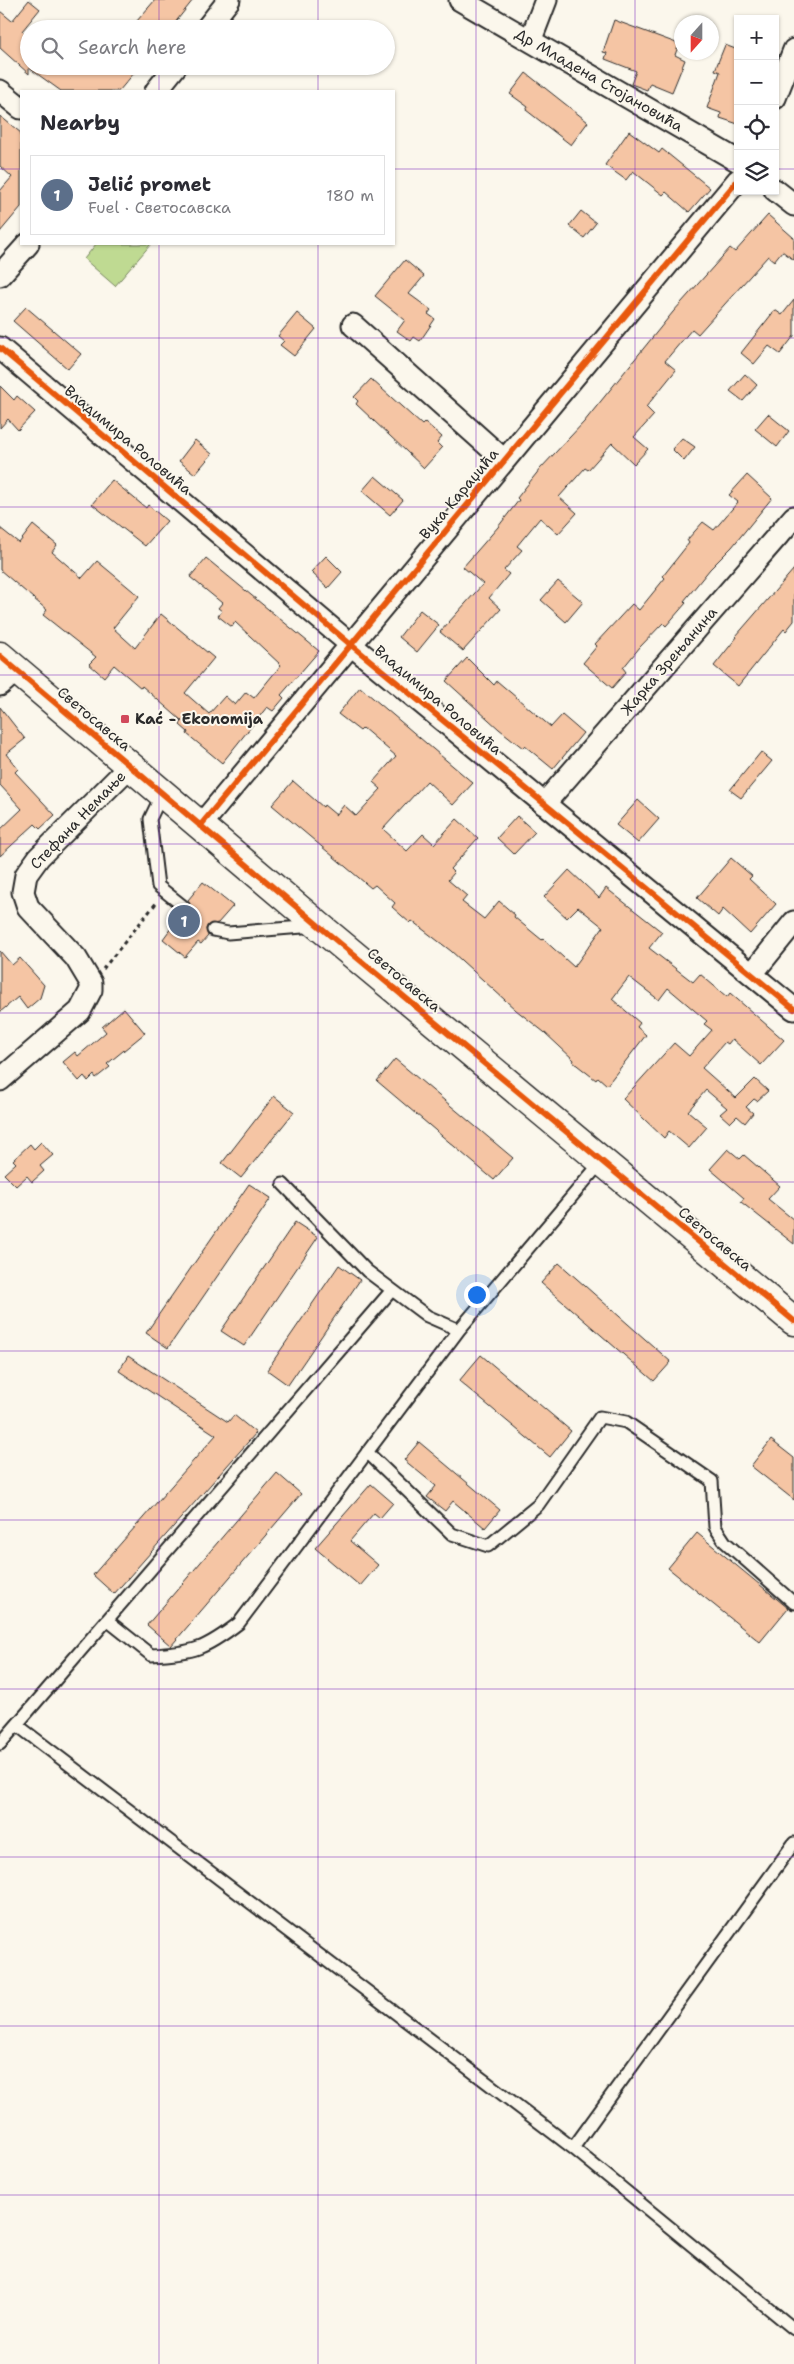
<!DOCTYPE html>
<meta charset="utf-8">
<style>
:root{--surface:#fff;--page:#f7f7f7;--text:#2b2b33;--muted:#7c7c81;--line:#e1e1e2;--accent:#b45309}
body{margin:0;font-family:"Shantell Sans",sans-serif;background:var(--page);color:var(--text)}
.controls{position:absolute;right:15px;top:15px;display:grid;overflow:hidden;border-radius:0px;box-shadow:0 1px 4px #0004}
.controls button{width:45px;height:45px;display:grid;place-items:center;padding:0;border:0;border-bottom:1px solid var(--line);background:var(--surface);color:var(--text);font:25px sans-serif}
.compass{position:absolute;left:674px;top:15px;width:45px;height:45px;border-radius:50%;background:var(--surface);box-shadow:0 1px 4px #0004;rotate:201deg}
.you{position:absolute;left:476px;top:1294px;width:18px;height:18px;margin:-12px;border:4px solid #fff;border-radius:50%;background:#1a73e8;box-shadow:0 0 0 8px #1a73e833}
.badge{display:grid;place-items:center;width:32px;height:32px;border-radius:50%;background:var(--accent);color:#fff;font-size:16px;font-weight:700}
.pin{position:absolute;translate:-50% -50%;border:2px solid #fff;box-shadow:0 1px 5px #0006}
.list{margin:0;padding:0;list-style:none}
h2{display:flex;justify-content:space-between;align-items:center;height:65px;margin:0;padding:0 20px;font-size:21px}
h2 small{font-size:16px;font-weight:400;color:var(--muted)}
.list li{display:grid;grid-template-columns:32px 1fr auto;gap:15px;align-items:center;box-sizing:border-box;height:80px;margin:0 10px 10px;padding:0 10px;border:1px solid var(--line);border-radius:0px}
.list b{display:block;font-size:19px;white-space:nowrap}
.list p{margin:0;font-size:16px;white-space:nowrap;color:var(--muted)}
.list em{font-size:16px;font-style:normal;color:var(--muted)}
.icon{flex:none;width:28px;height:28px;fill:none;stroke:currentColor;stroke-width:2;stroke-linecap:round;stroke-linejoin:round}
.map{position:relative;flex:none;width:794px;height:2364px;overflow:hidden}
.search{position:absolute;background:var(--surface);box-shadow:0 1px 4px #0004;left:20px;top:20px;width:375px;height:55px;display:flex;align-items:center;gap:12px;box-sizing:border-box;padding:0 18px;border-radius:28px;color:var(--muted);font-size:19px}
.panel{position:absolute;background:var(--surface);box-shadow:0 1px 4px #0004;left:20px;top:90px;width:375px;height:155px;border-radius:0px}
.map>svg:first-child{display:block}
.green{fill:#bfda92;stroke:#75825e}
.building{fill:#f5c5a4;stroke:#2b2b2b}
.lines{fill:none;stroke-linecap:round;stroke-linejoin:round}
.lane-casing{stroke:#2b2b2b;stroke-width:15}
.street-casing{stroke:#2b2b2b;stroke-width:25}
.secondary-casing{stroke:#2b2b2b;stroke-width:31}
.path{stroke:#2b2b2b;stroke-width:3;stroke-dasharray:4 4;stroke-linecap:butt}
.lane{stroke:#fbf7ec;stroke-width:11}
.street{stroke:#fbf7ec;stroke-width:21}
.secondary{stroke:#fbf7ec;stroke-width:28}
.cycleway-casing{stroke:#fbf7ec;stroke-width:9}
.cycleway{stroke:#e8590c;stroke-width:6}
.grid{fill:none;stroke:#7b2cbf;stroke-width:1;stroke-opacity:0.55}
.poi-dot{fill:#d1495b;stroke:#fbf7ec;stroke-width:2}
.labels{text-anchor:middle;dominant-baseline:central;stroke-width:4;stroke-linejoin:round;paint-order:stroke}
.street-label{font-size:15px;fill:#2b2b2b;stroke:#fbf7ec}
.poi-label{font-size:15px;font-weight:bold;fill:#2b2b2b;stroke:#fbf7ec;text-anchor:start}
</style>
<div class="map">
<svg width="794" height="2364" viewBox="0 0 794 2364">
<rect width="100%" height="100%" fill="#fbf7ec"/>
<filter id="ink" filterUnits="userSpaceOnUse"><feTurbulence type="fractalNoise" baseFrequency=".02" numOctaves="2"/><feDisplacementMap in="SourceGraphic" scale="10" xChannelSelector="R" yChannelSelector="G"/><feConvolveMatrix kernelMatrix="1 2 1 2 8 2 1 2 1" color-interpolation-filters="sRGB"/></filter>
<g filter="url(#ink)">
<!-- green -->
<path class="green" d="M96,244H151L115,286L84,259Z"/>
<!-- building -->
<path class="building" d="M29,0L40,9L22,31L29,37V66H140L119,91H61L29,68V74L0,48V11L12,21Z
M155,0H193L170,29H130Z
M614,20L679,44L675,55L685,60L672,92L650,83L647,90L631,84L636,71L605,59L607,53L603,52Z
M725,45L738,50V124L720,118L721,113L707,108L720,72L715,70Z
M526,73L588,122L571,145L526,110L528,107L510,94Z
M0,116L21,133V207L0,232V191L12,177L0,166Z
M629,131L659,153L662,149L710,188L689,212L666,192L663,195L633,171L626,180L605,165Z
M581,211L596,223L584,238L569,226Z
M768,215L794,238V260L782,251L774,261L768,256L698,334L692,329L665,361L676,370L646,407L654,415L634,437L648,449L634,464L612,443L588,470L585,468L559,497L577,513L558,534L540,518L517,546L522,550L504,570L509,574L489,598L501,609L463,651L440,632L483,584L463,567L498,527L519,500L517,498L540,469L584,422L673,312L730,248L735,252Z
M405,260L424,276L409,294L431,310L428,314L435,319L420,341L414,337L411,341L397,331L405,320L375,296Z
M794,300V336L780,354L769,346L754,364L741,353L775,310L782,315Z
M26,307L81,354L68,369L13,321Z
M297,313L316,329L294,356L280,345L284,341L278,336Z
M745,374L757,385L743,401L730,391Z
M371,379L422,425L425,422L442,437L437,443L442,448L424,468L356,404L358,401L354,397Z
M0,386L14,400L17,396L35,412L18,430L8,419L0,428Z
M768,414L789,431L777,447L755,429Z
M682,438L695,447L684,461L672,449Z
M195,440L212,454L195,474L179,461Z
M747,475L772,498L732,547L710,569L684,601L686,603L666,626L663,623L640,647L623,668L626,672L612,688L583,663L597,646L595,644L632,604L639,610L665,578L663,576L689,543L687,540L703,522L714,530L738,502L729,495Z
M375,476L403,500L390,515L362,491Z
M112,480L146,508L148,505L167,521L145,546L92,504Z
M33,525L57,545L52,552L82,578L97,561L139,596L113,628L135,648L161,614L214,658L185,693L209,714L225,696L235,705L246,692L254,698L281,665L235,622L232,627L218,616L222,611L218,608L222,603L190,577L206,558L319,651L281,695L284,698L273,711L267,707L222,763L187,734L188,732L180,725L182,721L142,686L141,688L114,665L104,677L89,664L96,657L43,615L47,610L0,570V528L19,543Z
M326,556L342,572L328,588L311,572Z
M794,569V621L786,631L784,629L738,686L714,666L737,637L736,636Z
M558,581L583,602L566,622L541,600Z
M420,610L439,625L417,652L399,637Z
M467,658L494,685L497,681L551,727L562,715L583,733L553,769L525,746L523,748L499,729L446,681Z
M360,687L473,783L453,805L427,781L383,829L407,851L423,834L434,844L457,819L478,838L450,869L454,873L448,880L467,896L462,902L484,919L499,901L515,915L514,917L542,940L543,939L574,967L603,927L578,907L567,918L544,897L569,870L599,898L606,888L662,932L649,948L693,982L700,974L727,997L730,993L784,1040L761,1065L732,1039L728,1044L725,1042L702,1068L736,1098L755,1079L768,1091L757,1101L754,1099L746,1107L753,1113L745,1123L737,1116L730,1123L720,1114L727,1108L706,1090L688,1111L707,1127L689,1148L669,1131L664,1138L623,1099L674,1043L689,1056L712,1030L704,1024L707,1021L668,988L659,1000L629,977L612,999L640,1023L637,1027L646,1035L607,1085L598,1077L596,1080L573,1062L574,1060L544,1032L516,1010L451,951L412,921L410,923L392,907L395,903L375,885L371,888L272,805L293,781L323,807L324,805L336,815L344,805L356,816L381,789L373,782L396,756L363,728L360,731L338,714Z
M0,707L25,739L6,754L18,769L15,772L55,815L40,829L35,824L0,856V830L22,809L0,785Z
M761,752L772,761L741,798L730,790Z
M638,800L659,819L638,843L616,825Z
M517,816L535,832L514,854L497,838Z
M731,858L752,876L749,879L776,904L750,934L723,909L718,916L697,898Z
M203,882L233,906L218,923L208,925L206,929L208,936L201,944L198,942L185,957L163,939L174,924L171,921L178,912L185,913L189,910L190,904L188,900Z
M0,951L12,965L20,958L44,985L40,998L27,1009L18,997L0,1012Z
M124,1008L145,1033L107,1064L110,1067L96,1078L94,1075L88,1081L84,1076L79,1081L63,1062L75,1052L78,1056L106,1032L102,1027Z
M395,1059L513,1158L494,1180L377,1081Z
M274,1096L294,1112L241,1178L222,1163Z
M41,1142L53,1155L40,1166L44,1171L32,1182L27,1176L16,1186L4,1174L16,1163L13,1160L30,1144L34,1149Z
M728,1149L740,1159L744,1155L780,1186L768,1199L794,1220V1244L741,1202L744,1198L710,1169Z
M249,1184L271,1198L168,1348L146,1333Z
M295,1222L318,1237L244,1346L221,1331Z
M559,1263L671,1362L654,1381L541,1283Z
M339,1265L360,1280L288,1385L267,1370Z
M481,1355L571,1431L550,1457L459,1381Z
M128,1356L228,1422L234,1415L256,1433L114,1594L93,1575L216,1435L119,1371Z
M771,1440L794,1458V1500L751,1466Z
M419,1442L500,1510L485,1528L453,1501L445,1511L427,1497L436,1486L404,1460Z
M277,1473L301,1494L171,1646L147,1625Z
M371,1484L393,1503L380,1518L374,1513L350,1541L378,1565L360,1586L315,1548Z
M697,1533L788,1608L760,1642L668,1568Z"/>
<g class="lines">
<defs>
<path id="lane" d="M162,794L150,819L158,886L183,906
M213,930L228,933L315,926
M283,1184L367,1271L427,1316L459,1330L602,1161
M367,1452L452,1534L488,1546L538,1505L600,1417L626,1422L712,1481L715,1527L725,1542L794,1603
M107,1620L151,1655C194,1653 205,1649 239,1623L459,1330
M17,1725L573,2148L794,2329
M0,1744L392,1290
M573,2148L794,1843"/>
<path id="street" d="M460,0L738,161
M206,29L229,0
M531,39L546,0
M0,91L21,108
M156,91L176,66
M775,98L794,50
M775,190L794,205
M0,275L28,244
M353,325L504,460
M0,348L350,644L794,1009
M0,685L17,670
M544,804L794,517
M200,826L738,180
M752,974L794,922
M0,1080L80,1011L91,990V983L76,958L28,907L23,892L26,875L39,857L130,766"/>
<path id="secondary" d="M0,656L319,926L794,1321"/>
</defs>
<!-- lane casing -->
<use href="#lane" class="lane-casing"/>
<!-- street casing -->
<use href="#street" class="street-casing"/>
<!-- secondary casing -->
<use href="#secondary" class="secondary-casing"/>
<!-- path -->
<path class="path" d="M103,969L157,902"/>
<!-- lane -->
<use href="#lane" class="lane"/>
<!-- street -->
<use href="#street" class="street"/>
<!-- secondary -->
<use href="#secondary" class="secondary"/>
<defs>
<path id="cycleway" d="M0,348L350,644L794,1009
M0,656L319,926L794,1321
M200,826L738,180"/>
</defs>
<!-- cycleway casing -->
<use href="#cycleway" class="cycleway-casing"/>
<!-- cycleway -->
<use href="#cycleway" class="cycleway"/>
</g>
</g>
<!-- grid -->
<path class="grid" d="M159,0V29M318,0V29M476,0V2364M635,0V2364M159,66V91M318,66V91M0,169H21M394,169H738M775,169H794M159,244V2364M318,244V2364M0,338H794M0,507H794M0,675H794M0,844H794M0,1013H794M0,1182H794M0,1351H794M0,1520H794M0,1689H794M0,1857H794M0,2026H794M0,2195H794"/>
<!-- markers -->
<rect class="poi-dot" x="120" y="714" width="10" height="10" rx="2.5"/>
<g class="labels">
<!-- street labels -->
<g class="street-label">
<text transform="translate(599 80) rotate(30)">Др Младена Стојановића</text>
<text transform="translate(128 440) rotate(40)">Владимира Роловића</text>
<text transform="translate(459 494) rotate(-50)">Вука Караџића</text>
<text transform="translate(669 661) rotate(-49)">Жарка Зрењанина</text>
<text transform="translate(438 700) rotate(40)">Владимира Роловића</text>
<text transform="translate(94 719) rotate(40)">Светосавска</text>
<text transform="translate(78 820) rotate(-46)">Стефана Немање</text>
<text transform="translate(404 980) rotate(40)">Светосавска</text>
<text transform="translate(715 1239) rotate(40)">Светосавска</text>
</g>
<!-- poi labels -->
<g class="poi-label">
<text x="135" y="719">Kać - Ekonomija</text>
</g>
</g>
</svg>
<div class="controls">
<button>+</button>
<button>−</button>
<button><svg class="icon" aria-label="locate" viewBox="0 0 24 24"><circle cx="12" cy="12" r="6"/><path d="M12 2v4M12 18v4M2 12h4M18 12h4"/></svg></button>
<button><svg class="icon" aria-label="layers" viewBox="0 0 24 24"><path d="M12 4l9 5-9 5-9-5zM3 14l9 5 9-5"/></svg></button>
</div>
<svg class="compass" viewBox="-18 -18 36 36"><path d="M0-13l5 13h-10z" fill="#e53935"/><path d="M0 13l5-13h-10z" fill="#7c7c81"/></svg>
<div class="you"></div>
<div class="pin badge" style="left:184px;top:921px;background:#5c6f8a">1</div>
<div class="search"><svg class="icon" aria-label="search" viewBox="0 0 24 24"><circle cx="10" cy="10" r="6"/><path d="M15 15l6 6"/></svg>Search here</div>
<section class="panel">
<h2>Nearby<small></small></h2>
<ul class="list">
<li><span class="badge" style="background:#5c6f8a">1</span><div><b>Jelić promet</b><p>Fuel · Светосавска</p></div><em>180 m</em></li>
</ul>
</section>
</div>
